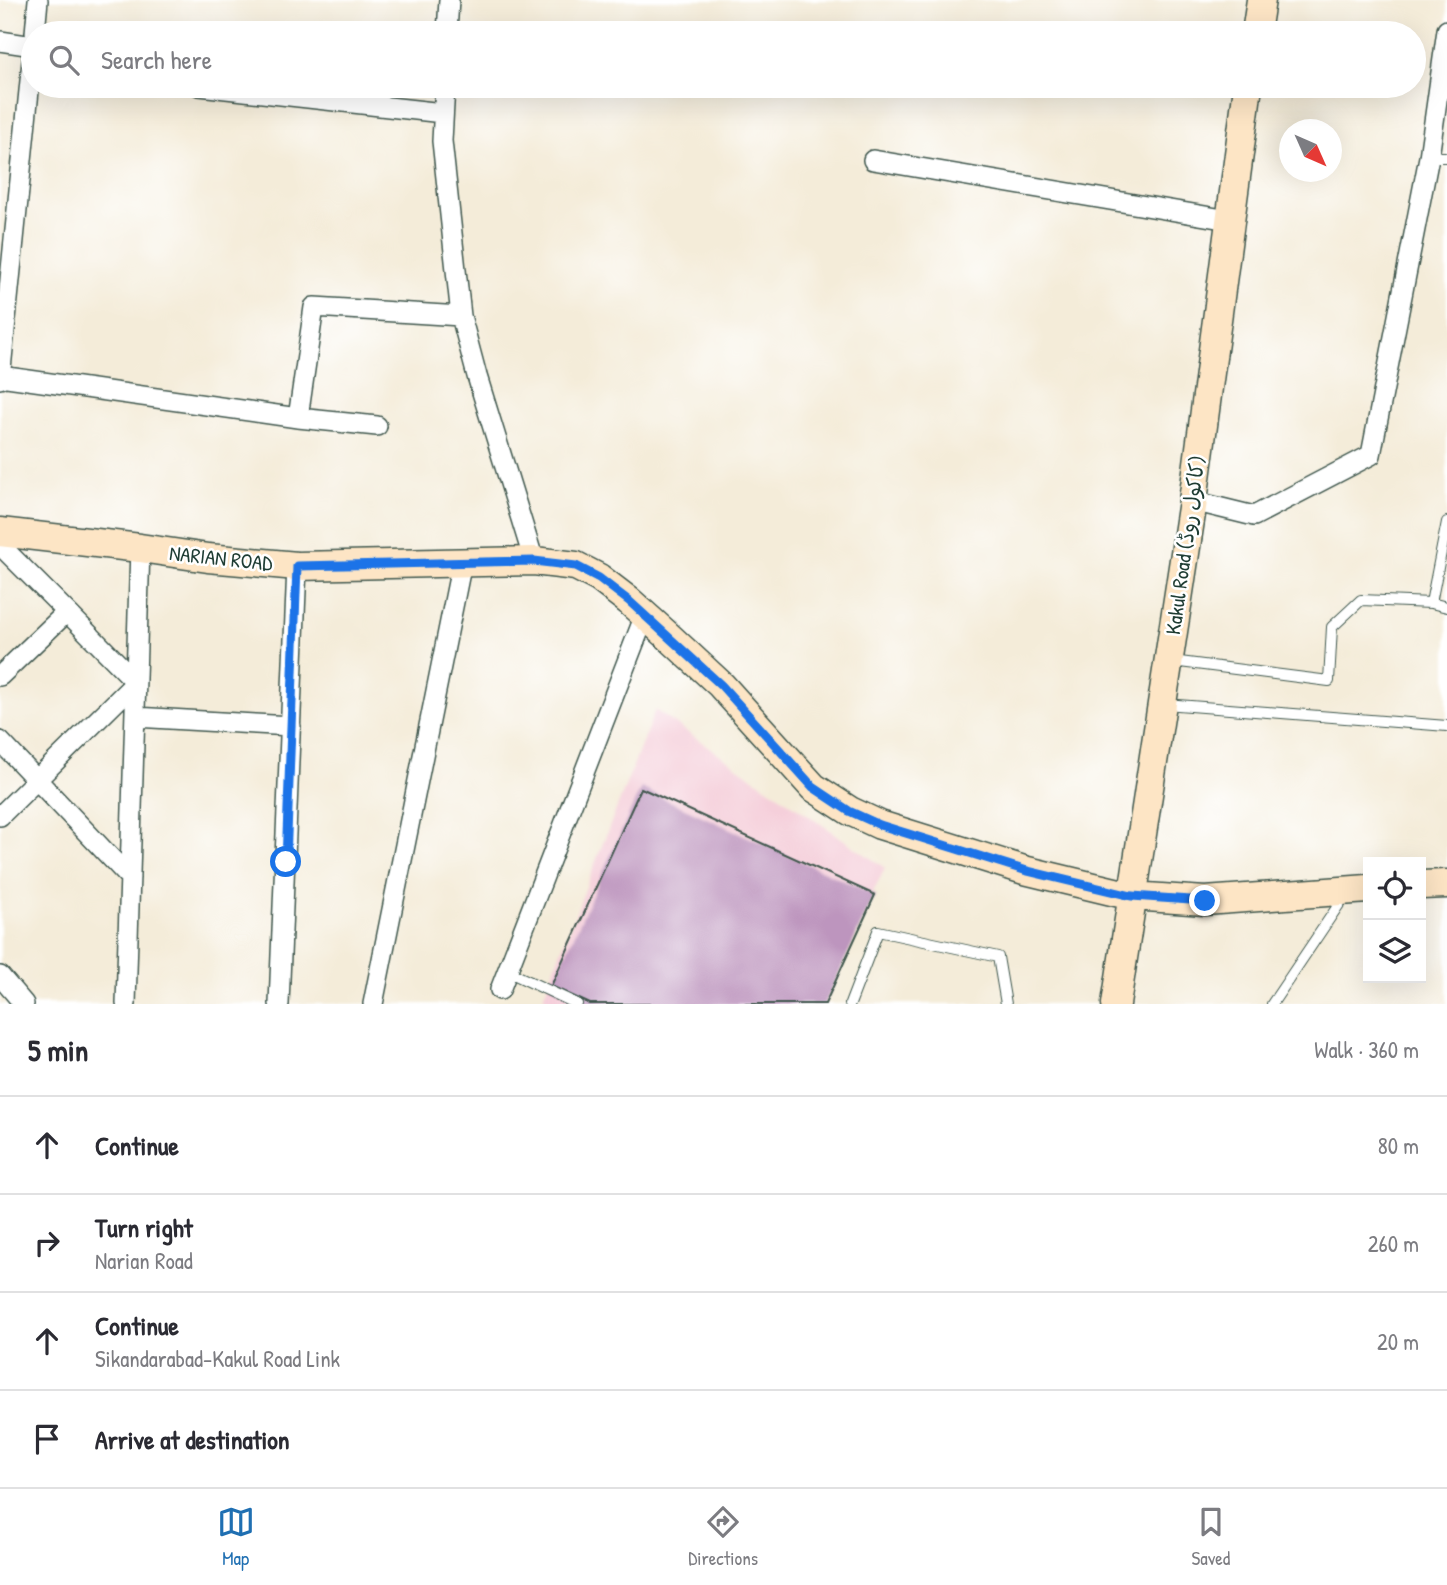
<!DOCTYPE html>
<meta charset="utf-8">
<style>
:root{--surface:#fff;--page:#f2f2f3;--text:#2b2b33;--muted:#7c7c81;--line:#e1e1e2;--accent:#1f6fb2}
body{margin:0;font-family:"Patrick Hand","Playpen Sans Arabic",sans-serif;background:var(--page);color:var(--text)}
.controls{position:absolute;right:21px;bottom:21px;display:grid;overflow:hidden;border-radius:0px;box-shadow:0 7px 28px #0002}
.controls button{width:63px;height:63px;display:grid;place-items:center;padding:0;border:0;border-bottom:2px solid var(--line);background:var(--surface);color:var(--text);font:35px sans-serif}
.compass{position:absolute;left:1279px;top:119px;width:63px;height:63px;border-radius:50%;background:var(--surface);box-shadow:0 7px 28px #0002;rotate:135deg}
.stop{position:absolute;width:21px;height:21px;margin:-16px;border:5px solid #1a73e8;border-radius:50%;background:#fff}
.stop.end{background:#1a73e8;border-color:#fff;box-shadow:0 2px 7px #0008}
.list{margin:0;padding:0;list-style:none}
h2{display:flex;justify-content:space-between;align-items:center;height:91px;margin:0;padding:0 28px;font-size:30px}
h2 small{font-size:23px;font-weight:400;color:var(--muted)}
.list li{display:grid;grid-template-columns:46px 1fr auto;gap:21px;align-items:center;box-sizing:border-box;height:98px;padding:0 28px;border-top:2px solid var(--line)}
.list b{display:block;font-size:26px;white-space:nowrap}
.list p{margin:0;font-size:23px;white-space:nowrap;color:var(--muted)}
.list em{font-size:23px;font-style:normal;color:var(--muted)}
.icon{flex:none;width:38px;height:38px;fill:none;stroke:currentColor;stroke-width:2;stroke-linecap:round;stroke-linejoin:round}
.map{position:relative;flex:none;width:1447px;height:1004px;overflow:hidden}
.search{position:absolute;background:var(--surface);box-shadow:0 7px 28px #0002;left:21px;right:21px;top:21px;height:77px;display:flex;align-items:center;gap:18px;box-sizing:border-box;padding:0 24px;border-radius:38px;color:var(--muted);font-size:26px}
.sheet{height:483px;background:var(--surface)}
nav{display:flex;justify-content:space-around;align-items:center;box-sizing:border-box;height:98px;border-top:2px solid var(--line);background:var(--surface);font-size:19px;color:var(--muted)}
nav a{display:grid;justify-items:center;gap:4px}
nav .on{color:var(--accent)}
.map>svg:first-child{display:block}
.built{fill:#f5cfda}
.building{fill:#bd95be}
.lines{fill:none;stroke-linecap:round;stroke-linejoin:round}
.service-casing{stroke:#3f574d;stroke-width:12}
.minor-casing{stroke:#3f574d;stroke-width:22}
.secondary-casing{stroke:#3f574d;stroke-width:31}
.service{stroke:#fff;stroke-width:10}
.minor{stroke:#fff;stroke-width:19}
.secondary{stroke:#fde5c5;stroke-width:28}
.route{stroke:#1a73e8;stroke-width:9}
.labels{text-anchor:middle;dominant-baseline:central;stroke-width:5;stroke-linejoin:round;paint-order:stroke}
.street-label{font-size:21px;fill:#1f3d34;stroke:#fff}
</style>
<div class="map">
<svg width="1447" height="1004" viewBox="0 0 1447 1004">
<rect width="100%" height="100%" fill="#fff"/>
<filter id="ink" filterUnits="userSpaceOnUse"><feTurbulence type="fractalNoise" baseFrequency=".0143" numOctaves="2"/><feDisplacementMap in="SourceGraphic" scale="14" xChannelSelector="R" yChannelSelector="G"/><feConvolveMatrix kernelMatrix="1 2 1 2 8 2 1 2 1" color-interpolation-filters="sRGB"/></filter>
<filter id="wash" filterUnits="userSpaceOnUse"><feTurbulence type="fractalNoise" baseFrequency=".00686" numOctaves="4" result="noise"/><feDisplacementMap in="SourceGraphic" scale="28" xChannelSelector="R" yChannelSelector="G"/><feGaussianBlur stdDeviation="1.57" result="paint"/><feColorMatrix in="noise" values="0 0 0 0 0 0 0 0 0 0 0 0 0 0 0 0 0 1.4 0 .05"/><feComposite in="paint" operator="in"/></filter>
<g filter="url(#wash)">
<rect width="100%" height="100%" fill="#f4ecd9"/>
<!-- built -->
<path class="built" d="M655,710L885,868L818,1004H559L543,997Z"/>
<g id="blocks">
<!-- building -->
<path class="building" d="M641,788L875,895L825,1004H590L551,986Z"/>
</g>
</g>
<g filter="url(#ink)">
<use href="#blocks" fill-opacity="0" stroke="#3f574d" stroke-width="2"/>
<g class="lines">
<defs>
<path id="service" d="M1429,157H1447
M1447,522L1431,603L1447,607
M1172,661L1329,681L1332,627L1361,600L1431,603
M1165,704L1447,726
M507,971L577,1004
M850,1004L878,931L998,957L1006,1004
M1272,1004L1344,897"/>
<path id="minor" d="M35,33L38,0
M447,33L449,0
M0,41L33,46
M199,86L443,113
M445,86L442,141L461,316L477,376L534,561
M873,160L1229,220
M0,376L298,418L314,307L461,316
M0,379L33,51
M298,418L377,426
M1193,501L1254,516L1371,455L1429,157L1447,30
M0,545L67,612
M0,676L67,612L136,682L0,816
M135,717L291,726
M0,741L130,878
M0,976L24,1004
M500,990L645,615
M126,1004L140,548
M279,1004L297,566
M373,1004L462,562"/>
<path id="secondary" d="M1256,33L1261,0
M0,532L140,548L208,558L297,566L534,561L576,566L599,578L629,601L667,635L721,685L813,787L850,811L880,825L1024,870L1132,896L1205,901L1368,889
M1421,885L1447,884
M1116,1004L1193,501L1248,86"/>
</defs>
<!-- service casing -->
<use href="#service" class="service-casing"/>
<!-- minor casing -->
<use href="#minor" class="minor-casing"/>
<!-- secondary casing -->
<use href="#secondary" class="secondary-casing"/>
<!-- service -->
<use href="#service" class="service"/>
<!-- minor -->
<use href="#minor" class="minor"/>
<!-- secondary -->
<use href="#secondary" class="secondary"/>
</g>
</g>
<g class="lines" filter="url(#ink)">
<!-- route -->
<path class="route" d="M286,862L297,566L534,561L576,566L599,578L629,601L721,685L813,787L849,811L880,825L1024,870L1132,896L1205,901"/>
</g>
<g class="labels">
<!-- street labels -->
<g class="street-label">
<text transform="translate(1185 545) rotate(-82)">Kakul Road (کاکول روڈ)</text>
<text transform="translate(221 558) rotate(6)">NARIAN ROAD</text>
</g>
</g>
</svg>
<div class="controls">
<button><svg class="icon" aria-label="locate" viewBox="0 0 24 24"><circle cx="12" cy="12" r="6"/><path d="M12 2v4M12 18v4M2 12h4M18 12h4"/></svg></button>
<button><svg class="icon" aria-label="layers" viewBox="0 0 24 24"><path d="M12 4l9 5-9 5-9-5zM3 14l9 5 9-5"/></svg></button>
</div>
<svg class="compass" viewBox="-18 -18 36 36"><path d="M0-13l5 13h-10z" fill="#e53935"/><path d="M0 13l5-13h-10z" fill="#7c7c81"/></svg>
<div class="stop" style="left:286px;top:862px"></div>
<div class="stop end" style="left:1205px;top:901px"></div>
<div class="search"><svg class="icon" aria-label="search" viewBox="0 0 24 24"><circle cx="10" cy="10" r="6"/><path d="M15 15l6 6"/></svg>Search here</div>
</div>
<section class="sheet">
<h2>5 min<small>Walk · 360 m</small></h2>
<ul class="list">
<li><svg class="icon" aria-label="ahead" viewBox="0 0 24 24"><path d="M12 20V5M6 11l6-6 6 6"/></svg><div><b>Continue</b></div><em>80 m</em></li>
<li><svg class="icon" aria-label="right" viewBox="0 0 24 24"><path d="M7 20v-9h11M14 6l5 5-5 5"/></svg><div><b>Turn right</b><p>Narian Road</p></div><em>260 m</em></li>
<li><svg class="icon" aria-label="ahead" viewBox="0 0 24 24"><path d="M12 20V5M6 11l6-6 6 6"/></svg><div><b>Continue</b><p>Sikandarabad-Kakul Road Link</p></div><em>20 m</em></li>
<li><svg class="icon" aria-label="arrive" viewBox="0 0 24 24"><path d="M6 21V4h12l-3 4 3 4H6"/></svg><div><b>Arrive at destination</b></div></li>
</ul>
</section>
<nav>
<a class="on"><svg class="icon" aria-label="map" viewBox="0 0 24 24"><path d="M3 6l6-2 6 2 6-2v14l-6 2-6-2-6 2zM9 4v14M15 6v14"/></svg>Map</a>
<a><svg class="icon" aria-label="directions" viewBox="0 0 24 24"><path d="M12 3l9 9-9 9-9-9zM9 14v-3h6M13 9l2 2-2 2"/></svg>Directions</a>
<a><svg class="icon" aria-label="saved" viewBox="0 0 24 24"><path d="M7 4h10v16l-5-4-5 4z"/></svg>Saved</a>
</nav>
